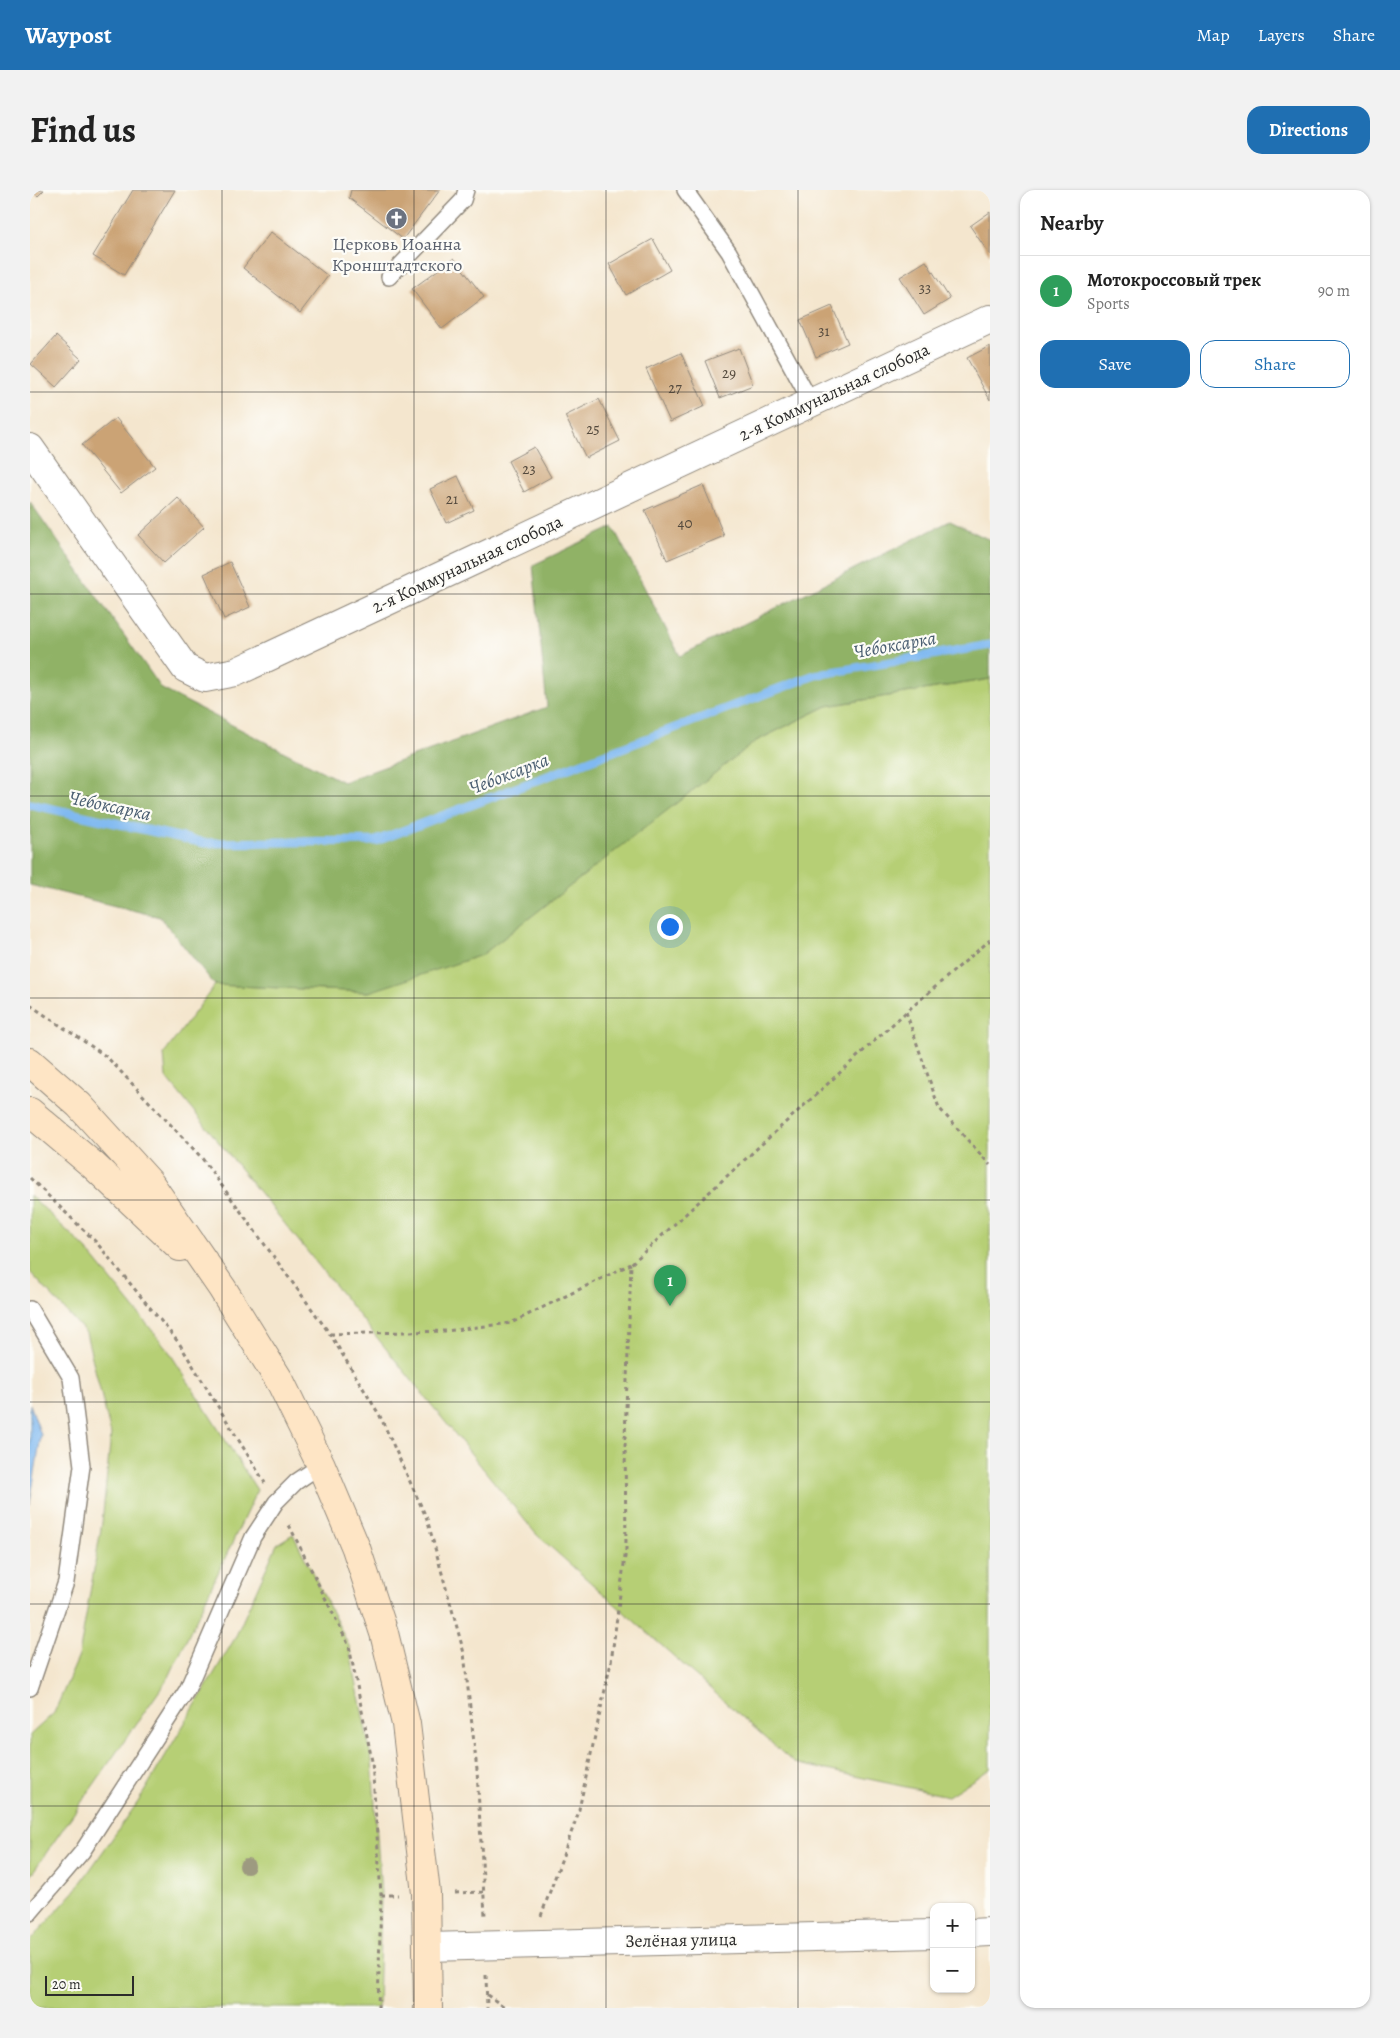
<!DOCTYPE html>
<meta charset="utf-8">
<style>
:root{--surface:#fff;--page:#f2f2f2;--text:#222;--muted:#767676;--line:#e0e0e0;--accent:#1f6fb2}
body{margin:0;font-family:Alegreya,serif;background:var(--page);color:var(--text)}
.controls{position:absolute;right:15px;bottom:15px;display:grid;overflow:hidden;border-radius:10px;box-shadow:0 1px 4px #0004}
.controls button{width:45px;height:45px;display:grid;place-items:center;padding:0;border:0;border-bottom:1px solid var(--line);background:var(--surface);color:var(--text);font:25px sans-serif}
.scale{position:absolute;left:15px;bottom:12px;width:89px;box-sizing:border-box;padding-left:5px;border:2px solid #2b2b2b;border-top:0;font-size:14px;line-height:18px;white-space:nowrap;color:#2b2b2b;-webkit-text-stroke:4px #fdfcf7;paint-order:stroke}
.you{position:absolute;left:639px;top:736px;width:18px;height:18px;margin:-12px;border:4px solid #fff;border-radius:50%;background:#1a73e8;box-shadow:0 0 0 8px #1a73e833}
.badge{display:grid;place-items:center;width:32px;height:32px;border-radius:50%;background:var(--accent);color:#fff;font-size:16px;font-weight:700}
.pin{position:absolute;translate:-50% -41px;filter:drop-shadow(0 1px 2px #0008)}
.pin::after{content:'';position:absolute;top:26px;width:18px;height:15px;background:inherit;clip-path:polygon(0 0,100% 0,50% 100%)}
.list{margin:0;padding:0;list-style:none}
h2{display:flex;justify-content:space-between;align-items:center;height:65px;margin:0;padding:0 20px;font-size:21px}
h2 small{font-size:16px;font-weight:400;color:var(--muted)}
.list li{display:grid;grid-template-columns:32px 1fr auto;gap:15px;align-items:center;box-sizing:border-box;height:70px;padding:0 20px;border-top:1px solid var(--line)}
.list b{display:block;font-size:19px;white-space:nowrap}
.list p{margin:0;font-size:16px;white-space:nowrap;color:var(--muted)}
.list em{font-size:16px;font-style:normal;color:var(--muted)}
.actions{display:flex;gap:10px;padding:15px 20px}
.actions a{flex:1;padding:11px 0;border:1px solid var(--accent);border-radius:15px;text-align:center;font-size:18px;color:var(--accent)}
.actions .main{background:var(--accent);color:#fff}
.map{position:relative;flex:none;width:960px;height:1818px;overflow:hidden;border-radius:15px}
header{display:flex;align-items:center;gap:30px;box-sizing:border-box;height:70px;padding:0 25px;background:var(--accent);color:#fff}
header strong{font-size:24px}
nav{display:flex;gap:28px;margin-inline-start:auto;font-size:18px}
.intro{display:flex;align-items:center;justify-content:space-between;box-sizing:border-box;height:120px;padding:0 30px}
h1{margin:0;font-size:35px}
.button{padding:12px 22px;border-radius:15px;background:var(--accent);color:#fff;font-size:18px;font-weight:700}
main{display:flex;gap:30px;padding:0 30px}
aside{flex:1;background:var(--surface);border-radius:15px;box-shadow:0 1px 4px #0004}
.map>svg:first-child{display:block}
.green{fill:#b6cf74;stroke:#707d50}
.forest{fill:#90b266;stroke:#5e6e48}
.water{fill:#80b9f1;stroke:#56728e}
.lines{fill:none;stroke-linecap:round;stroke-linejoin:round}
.stream{stroke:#80b9f1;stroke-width:9}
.building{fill:#cba374}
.lane-casing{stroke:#90887c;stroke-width:18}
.street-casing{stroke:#90887c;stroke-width:30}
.secondary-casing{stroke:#90887c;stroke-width:30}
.path{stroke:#90887c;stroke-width:3;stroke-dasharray:4 4;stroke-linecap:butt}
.lane{stroke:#fff;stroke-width:15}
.street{stroke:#fff;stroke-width:28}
.secondary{stroke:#fee5c5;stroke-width:28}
.tree{fill:#9d9a80}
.grid{fill:none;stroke:#2b2b2b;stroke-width:1;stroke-opacity:0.55}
.labels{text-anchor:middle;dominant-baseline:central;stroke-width:4.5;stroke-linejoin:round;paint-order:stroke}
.number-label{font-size:15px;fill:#53493d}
.worship-label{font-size:18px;fill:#5b616d;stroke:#fdfcf7}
.street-label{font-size:18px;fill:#2b2b2b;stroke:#fdfcf7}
.water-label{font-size:19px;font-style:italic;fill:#495d70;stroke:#fdfcf7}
</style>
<header>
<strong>Waypost</strong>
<nav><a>Map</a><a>Layers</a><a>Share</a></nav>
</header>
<div class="intro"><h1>Find us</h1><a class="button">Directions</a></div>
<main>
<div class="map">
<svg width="960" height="1818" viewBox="0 0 960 1818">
<rect width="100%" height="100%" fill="#fdfcf7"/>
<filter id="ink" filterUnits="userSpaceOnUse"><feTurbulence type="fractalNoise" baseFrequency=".02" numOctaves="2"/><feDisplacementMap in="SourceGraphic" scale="10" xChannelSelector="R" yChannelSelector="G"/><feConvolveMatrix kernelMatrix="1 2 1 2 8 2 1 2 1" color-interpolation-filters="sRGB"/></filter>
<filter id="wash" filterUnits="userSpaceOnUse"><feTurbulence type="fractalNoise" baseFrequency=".0096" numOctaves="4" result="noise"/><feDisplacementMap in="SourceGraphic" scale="20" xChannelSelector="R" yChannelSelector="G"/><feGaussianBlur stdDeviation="1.12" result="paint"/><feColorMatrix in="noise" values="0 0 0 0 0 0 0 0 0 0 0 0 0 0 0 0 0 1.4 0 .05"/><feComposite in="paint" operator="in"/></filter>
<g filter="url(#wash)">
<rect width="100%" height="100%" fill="#f4e6ce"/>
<!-- green -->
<path class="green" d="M960,489V1579L918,1606L764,1573L506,1344L136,887L134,864L185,795L339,802L726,551L797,516Z
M0,1005L56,1059L138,1160L227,1300L139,1487L0,1686V1545L24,1523L49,1466L72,1333L81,1244L56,1143L0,1082Z
M263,1344L319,1456L342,1571L351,1705L348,1818H0V1751L45,1701L108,1612L205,1448L247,1354Z"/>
<!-- forest -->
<path class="forest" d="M0,312L132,499L313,592L517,517L503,375L583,337L650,466L920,331L960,350V489L797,516L726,551L452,765L339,802L185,795L130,727L0,695Z"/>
<!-- water -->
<path class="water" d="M0,1214L11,1245L0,1314Z"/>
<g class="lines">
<!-- stream -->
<path class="stream" d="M0,614L175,653L346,651L785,485L960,455"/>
</g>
<g id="blocks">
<!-- building -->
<path class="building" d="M1,0H14L8,6Z
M103,0H145L94,85L63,66Z
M321,0H410L373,49L319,8Z
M960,22V65L940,36Z
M241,42L298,86L270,123L213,78Z
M623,49L640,80L596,105L579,74Z
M424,68L454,107L412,139L382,99Z
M896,71L920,109L894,125L870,87Z
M802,116L818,153L786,167L770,130Z
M26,146L51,169L26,197L1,174Z
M960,156V210L937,168Z
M709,158L723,195L690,208L675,171Z
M651,163L675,216L640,232L616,179Z
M569,209L590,251L556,268L535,226Z
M86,228L125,277L91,303L52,255Z
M504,257L521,287L494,302L478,271Z
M428,286L444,320L416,333L400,299Z
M673,295L694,346L637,370L615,320Z
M148,308L174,337L134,373L108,345Z
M200,372L220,417L194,429L174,384Z"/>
</g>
</g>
<g filter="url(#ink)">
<use href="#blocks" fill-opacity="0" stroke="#90887c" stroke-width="1"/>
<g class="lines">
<defs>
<path id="lane" d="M655,0L699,62L781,212
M359,87L433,10L436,0
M0,1119L41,1188L52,1276L36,1392L0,1498
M0,1723L52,1662L157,1500L223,1347L246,1312L266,1292L291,1275"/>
<path id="street" d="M0,258L155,478L175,488L206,482L960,129
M941,1743L960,1742
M397,1757L904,1744"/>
<path id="secondary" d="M0,872L49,915L119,992L192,1098L251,1193L291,1275L326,1358L354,1443L376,1534L396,1703L398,1818
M0,922L64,976L150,1057"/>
</defs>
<!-- lane casing -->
<use href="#lane" class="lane-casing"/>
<!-- street casing -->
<use href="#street" class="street-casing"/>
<!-- secondary casing -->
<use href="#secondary" class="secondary-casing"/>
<!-- path -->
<path class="path" d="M0,815L77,867L171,967L300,1144L350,1226L397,1329L434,1463L447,1580L455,1726
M876,822L909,918L960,975
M0,988L66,1052L149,1153L235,1293
M300,1144L415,1141L481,1133L601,1074
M259,1335L319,1456L342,1571L351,1705L348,1818
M425,1703L455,1702
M351,1705H368
M511,1726L548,1624L581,1472L596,1359L595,1248L601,1074L876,822L960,750
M456,1785L457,1818
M457,1805L476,1818"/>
<!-- lane -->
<use href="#lane" class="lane"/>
<!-- street -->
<use href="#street" class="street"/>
<!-- secondary -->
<use href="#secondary" class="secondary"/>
</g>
<!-- trees -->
<circle class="tree" cx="217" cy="1676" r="8"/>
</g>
<!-- grid -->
<path class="grid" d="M192,0V1818M384,0V1818M576,0V1818M768,0V1818M0,202H960M0,404H960M0,606H960M0,808H960M0,1010H960M0,1212H960M0,1414H960M0,1616H960"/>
<!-- icons -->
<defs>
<symbol id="church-disc" viewBox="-11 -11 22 22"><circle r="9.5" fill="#6b7280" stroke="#fdfcf7"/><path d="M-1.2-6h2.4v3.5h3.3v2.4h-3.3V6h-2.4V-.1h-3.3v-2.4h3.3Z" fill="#fff"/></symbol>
</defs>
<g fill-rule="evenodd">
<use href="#church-disc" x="354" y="16" width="25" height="25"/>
</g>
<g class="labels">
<!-- number labels -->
<g class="number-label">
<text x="895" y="98">33</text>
<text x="794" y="141">31</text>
<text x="699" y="183">29</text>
<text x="645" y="198">27</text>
<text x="563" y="239">25</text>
<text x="499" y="279">23</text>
<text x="422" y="309">21</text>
<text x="655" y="333">40</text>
</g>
<!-- worship labels -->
<g class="worship-label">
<text x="367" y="54">Церковь Иоанна<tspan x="367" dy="21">Кронштадтского</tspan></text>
</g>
<!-- street labels -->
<g class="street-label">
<text transform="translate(804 202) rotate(-25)">2-я Коммунальная слобода</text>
<text transform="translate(437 374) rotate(-25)">2-я Коммунальная слобода</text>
<text transform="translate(651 1750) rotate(-1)">Зелёная улица</text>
</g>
<!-- water labels -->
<g class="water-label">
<text transform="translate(865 455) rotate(-10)">Чебоксарка</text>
<text transform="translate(479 584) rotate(-21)">Чебоксарка</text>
<text transform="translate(80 616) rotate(12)">Чебоксарка</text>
</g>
</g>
</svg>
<div class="controls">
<button>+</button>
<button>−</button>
</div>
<div class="scale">20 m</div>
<div class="you"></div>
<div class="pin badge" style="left:640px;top:1116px;background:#2e9e5b">1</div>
</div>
<aside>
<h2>Nearby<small></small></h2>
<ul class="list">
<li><span class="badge" style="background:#2e9e5b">1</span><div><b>Мотокроссовый трек</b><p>Sports</p></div><em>90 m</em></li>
</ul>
<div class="actions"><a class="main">Save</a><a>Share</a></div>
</aside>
</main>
